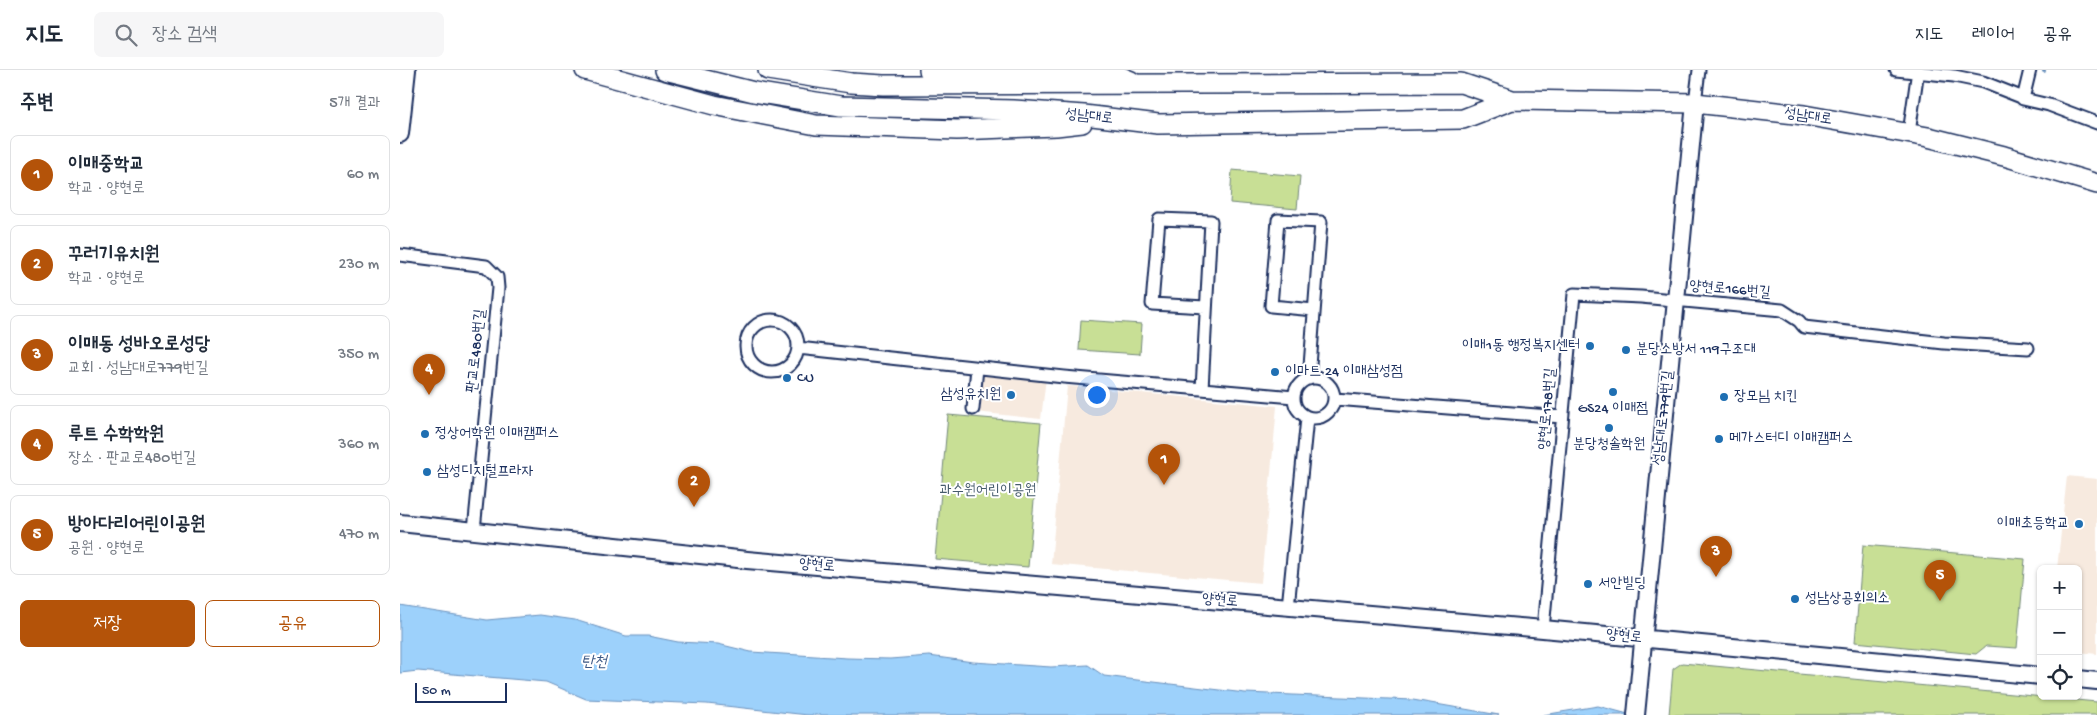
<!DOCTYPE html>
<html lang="ko">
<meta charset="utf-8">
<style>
:root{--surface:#fff;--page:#f6f6f7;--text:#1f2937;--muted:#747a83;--line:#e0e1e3;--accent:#b45309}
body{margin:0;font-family:"Gochi Hand","Poor Story",sans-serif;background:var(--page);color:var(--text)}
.controls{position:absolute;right:15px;bottom:15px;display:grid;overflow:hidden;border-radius:8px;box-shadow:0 1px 4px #0004}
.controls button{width:45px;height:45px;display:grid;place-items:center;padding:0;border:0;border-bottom:1px solid var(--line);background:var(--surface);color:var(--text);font:25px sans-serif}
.scale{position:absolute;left:15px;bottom:12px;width:92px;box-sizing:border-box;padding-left:5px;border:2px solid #1b2f5e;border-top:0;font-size:14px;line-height:18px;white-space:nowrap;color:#1b2f5e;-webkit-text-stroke:4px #fff;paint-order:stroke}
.you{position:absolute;left:696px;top:324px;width:18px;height:18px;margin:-12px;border:4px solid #fff;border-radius:50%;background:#1a73e8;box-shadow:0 0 0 8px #1a73e833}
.badge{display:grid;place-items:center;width:32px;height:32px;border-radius:50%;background:var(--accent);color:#fff;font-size:16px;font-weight:700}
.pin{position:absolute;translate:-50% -41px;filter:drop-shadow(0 1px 2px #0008)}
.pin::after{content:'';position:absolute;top:26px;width:18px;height:15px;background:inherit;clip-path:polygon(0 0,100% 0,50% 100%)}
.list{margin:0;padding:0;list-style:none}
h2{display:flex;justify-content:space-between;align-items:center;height:65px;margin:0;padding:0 20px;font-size:21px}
h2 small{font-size:16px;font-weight:400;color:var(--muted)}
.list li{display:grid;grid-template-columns:32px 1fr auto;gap:15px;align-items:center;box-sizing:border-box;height:80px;margin:0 10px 10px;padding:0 10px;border:1px solid var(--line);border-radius:8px}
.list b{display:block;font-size:19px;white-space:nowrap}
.list p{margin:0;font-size:16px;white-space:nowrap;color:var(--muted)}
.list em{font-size:16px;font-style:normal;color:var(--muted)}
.actions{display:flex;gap:10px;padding:15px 20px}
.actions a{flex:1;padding:11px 0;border:1px solid var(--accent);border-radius:8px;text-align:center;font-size:18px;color:var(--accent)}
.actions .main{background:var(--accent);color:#fff}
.icon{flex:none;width:28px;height:28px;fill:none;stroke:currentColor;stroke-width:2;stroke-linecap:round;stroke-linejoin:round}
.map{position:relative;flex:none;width:1697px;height:645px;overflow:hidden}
header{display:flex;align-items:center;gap:30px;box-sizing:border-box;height:70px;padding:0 25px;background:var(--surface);border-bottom:1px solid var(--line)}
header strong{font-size:24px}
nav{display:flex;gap:28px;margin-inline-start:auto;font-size:18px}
.search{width:350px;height:45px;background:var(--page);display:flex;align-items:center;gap:12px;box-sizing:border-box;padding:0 18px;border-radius:8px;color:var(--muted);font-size:19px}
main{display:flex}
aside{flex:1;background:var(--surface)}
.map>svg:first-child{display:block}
.built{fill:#f7eadf}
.green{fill:#c8df95;stroke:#72877a}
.water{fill:#9dd1fb;stroke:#6990bc}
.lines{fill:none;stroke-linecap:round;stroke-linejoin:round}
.stream{stroke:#6990bc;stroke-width:4}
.street-casing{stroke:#1b2f5e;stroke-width:15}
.secondary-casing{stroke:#1b2f5e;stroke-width:20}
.primary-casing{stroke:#1b2f5e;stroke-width:22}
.street{stroke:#fff;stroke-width:11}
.secondary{stroke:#fff;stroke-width:16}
.primary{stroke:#fff;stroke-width:19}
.poi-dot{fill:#1f6fb2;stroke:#fff;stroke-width:2}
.labels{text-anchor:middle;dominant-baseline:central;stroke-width:4;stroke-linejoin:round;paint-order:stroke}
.street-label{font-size:15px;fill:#1b2f5e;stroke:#fff}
.poi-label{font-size:15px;fill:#1b2f5e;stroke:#fff;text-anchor:start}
.park-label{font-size:15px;fill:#465b6c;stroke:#fff}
.water-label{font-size:16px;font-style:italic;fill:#3c5885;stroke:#fff}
</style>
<header>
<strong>지도</strong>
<div class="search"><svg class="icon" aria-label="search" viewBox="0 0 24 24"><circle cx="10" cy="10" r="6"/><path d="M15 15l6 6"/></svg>장소 검색</div>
<nav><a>지도</a><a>레이어</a><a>공유</a></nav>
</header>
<main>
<aside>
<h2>주변<small>5개 결과</small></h2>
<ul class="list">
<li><span class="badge">1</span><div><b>이매중학교</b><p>학교 · 양현로</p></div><em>60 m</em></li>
<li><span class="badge">2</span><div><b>꾸러기유치원</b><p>학교 · 양현로</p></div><em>230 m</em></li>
<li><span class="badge">3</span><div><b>이매동 성바오로성당</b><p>교회 · 성남대로779번길</p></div><em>350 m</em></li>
<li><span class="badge">4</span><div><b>루트 수학학원</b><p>장소 · 판교로480번길</p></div><em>360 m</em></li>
<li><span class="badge">5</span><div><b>방아다리어린이공원</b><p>공원 · 양현로</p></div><em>470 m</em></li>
</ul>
<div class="actions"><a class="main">저장</a><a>공유</a></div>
</aside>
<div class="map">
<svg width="1697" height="645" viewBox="0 0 1697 645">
<rect width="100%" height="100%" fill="#fff"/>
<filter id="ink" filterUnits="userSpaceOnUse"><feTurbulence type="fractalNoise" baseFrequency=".02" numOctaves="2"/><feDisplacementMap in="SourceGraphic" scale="10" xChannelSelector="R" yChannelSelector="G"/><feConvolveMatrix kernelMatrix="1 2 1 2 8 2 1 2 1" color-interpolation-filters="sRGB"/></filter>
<g filter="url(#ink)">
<!-- built -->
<path class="built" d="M581,301L646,308L641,349L576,342Z
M667,316L877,336L861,513L651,494Z
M1667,406L1697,409V584L1678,582V499H1657Z"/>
<!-- green -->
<path class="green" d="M832,100L900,106L897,139L830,133Z
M681,250L742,254L740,284L679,280Z
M548,345L641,353L628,497L535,489Z
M1463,475L1625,489L1617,578L1586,576L1576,584L1455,572Z
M1282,593L1697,632V645H1269L1273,599Z"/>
<!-- water -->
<path class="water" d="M0,536L87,550L140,545L175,550L226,566H248L278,572L318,574L351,582L447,588L490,589L529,586L573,592L651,597L688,595L704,606L845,623L1013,630L1099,645H408L307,634L186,629L146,612L18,601L0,603Z
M1198,636L1232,645H1143Z"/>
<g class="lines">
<!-- stream -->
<path class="stream" d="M1644,1V0"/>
<defs>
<path id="street" d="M1496,0L1554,6L1583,12L1621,27L1623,29L1649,35L1697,53
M1623,29L1630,0
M1295,33L1299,0
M1509,63L1518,0
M0,185L86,196L97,207L98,218L74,460
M346 276a26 26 0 1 1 52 0a26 26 0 1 1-52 0Z
M398,278L664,307L894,327
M894 328a20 20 0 1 1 40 0a20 20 0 1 1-40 0Z
M909,309L921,152L878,150L871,236L914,240
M802,319L811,151L759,149L752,234L805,237
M935,329L1162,347
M573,339L577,298
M888,537L907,348
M1143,559L1174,224L1241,227L1382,240L1399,251L1404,257L1544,273L1628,278"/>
<path id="secondary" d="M0,64L7,0
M0,453L347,490L1143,559L1641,606
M1678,609L1697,611
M1236,645L1295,33"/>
<path id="primary" d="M185,0L314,35L416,55L557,60L656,56L682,53
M265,0L354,22L441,36L614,40L684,45L758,54L1063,49L1112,30
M368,0L451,13L483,15L1061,13L1112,30L1295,33L1404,45L1528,67L1604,86L1697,114
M529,0L609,2L707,1L731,11"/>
</defs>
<!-- street casing -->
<use href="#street" class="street-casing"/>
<!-- secondary casing -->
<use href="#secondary" class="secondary-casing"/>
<!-- primary casing -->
<use href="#primary" class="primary-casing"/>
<!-- street -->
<use href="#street" class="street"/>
<!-- secondary -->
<use href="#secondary" class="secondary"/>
<!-- primary -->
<use href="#primary" class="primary"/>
</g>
</g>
<!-- markers -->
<g class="poi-dot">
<circle cx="1190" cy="276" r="5"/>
<circle cx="1226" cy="280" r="5"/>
<circle cx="875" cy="302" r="5"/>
<circle cx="387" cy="308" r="5"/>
<circle cx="1213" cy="322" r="5"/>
<circle cx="611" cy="325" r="5"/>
<circle cx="1324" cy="327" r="5"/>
<circle cx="1209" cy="358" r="5"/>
<circle cx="25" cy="364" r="5"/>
<circle cx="1319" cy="369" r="5"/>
<circle cx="27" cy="402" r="5"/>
<circle cx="1679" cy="454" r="5"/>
<circle cx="1188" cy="514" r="5"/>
<circle cx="1395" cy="529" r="5"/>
</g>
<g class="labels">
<!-- street labels -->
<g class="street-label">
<text transform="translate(689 47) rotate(6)">성남대로</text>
<text transform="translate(1408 47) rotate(8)">성남대로</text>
<text transform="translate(1330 220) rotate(5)">양현로166번길</text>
<text transform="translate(77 281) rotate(-84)">판교로480번길</text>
<text transform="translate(1148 339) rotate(-85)">양현로178번길</text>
<text transform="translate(1264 348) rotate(-84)">성남대로779번길</text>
<text transform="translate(417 496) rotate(5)">양현로</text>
<text transform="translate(820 531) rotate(5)">양현로</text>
<text transform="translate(1224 567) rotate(6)">양현로</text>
</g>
<!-- poi labels -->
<g class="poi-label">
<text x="1180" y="276" text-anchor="end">이매1동 행정복지센터</text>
<text x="1236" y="280">분당소방서 119구조대</text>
<text x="885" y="302">이마트 24 이매삼성점</text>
<text x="397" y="308">CU</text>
<text x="601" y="325" text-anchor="end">삼성유치원</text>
<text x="1334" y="327">장모님 치킨</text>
<text x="1213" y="339" text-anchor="middle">GS24 이매점</text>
<text x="35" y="364">정상어학원 이매캠퍼스</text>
<text x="1329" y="369">메가스터디 이매캠퍼스</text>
<text x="1209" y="375" text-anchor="middle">분당청솔학원</text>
<text x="37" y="402">삼성디지털프라자</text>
<text x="1669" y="454" text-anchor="end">이매초등학교</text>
<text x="1198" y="514">서안빌딩</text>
<text x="1405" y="529">성남상공회의소</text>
</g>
<!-- park labels -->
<g class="park-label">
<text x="588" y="421">과수원어린이공원</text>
</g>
<!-- water labels -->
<g class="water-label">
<text x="194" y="593">탄천</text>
</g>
</g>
</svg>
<div class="controls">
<button>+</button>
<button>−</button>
<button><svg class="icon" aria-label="locate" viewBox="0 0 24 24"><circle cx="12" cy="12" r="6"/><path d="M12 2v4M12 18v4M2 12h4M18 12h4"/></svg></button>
</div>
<div class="scale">50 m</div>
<div class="you"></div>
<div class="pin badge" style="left:764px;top:415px">1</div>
<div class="pin badge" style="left:294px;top:437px">2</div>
<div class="pin badge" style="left:1316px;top:507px">3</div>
<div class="pin badge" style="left:29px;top:325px">4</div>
<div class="pin badge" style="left:1540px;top:531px">5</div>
</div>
</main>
